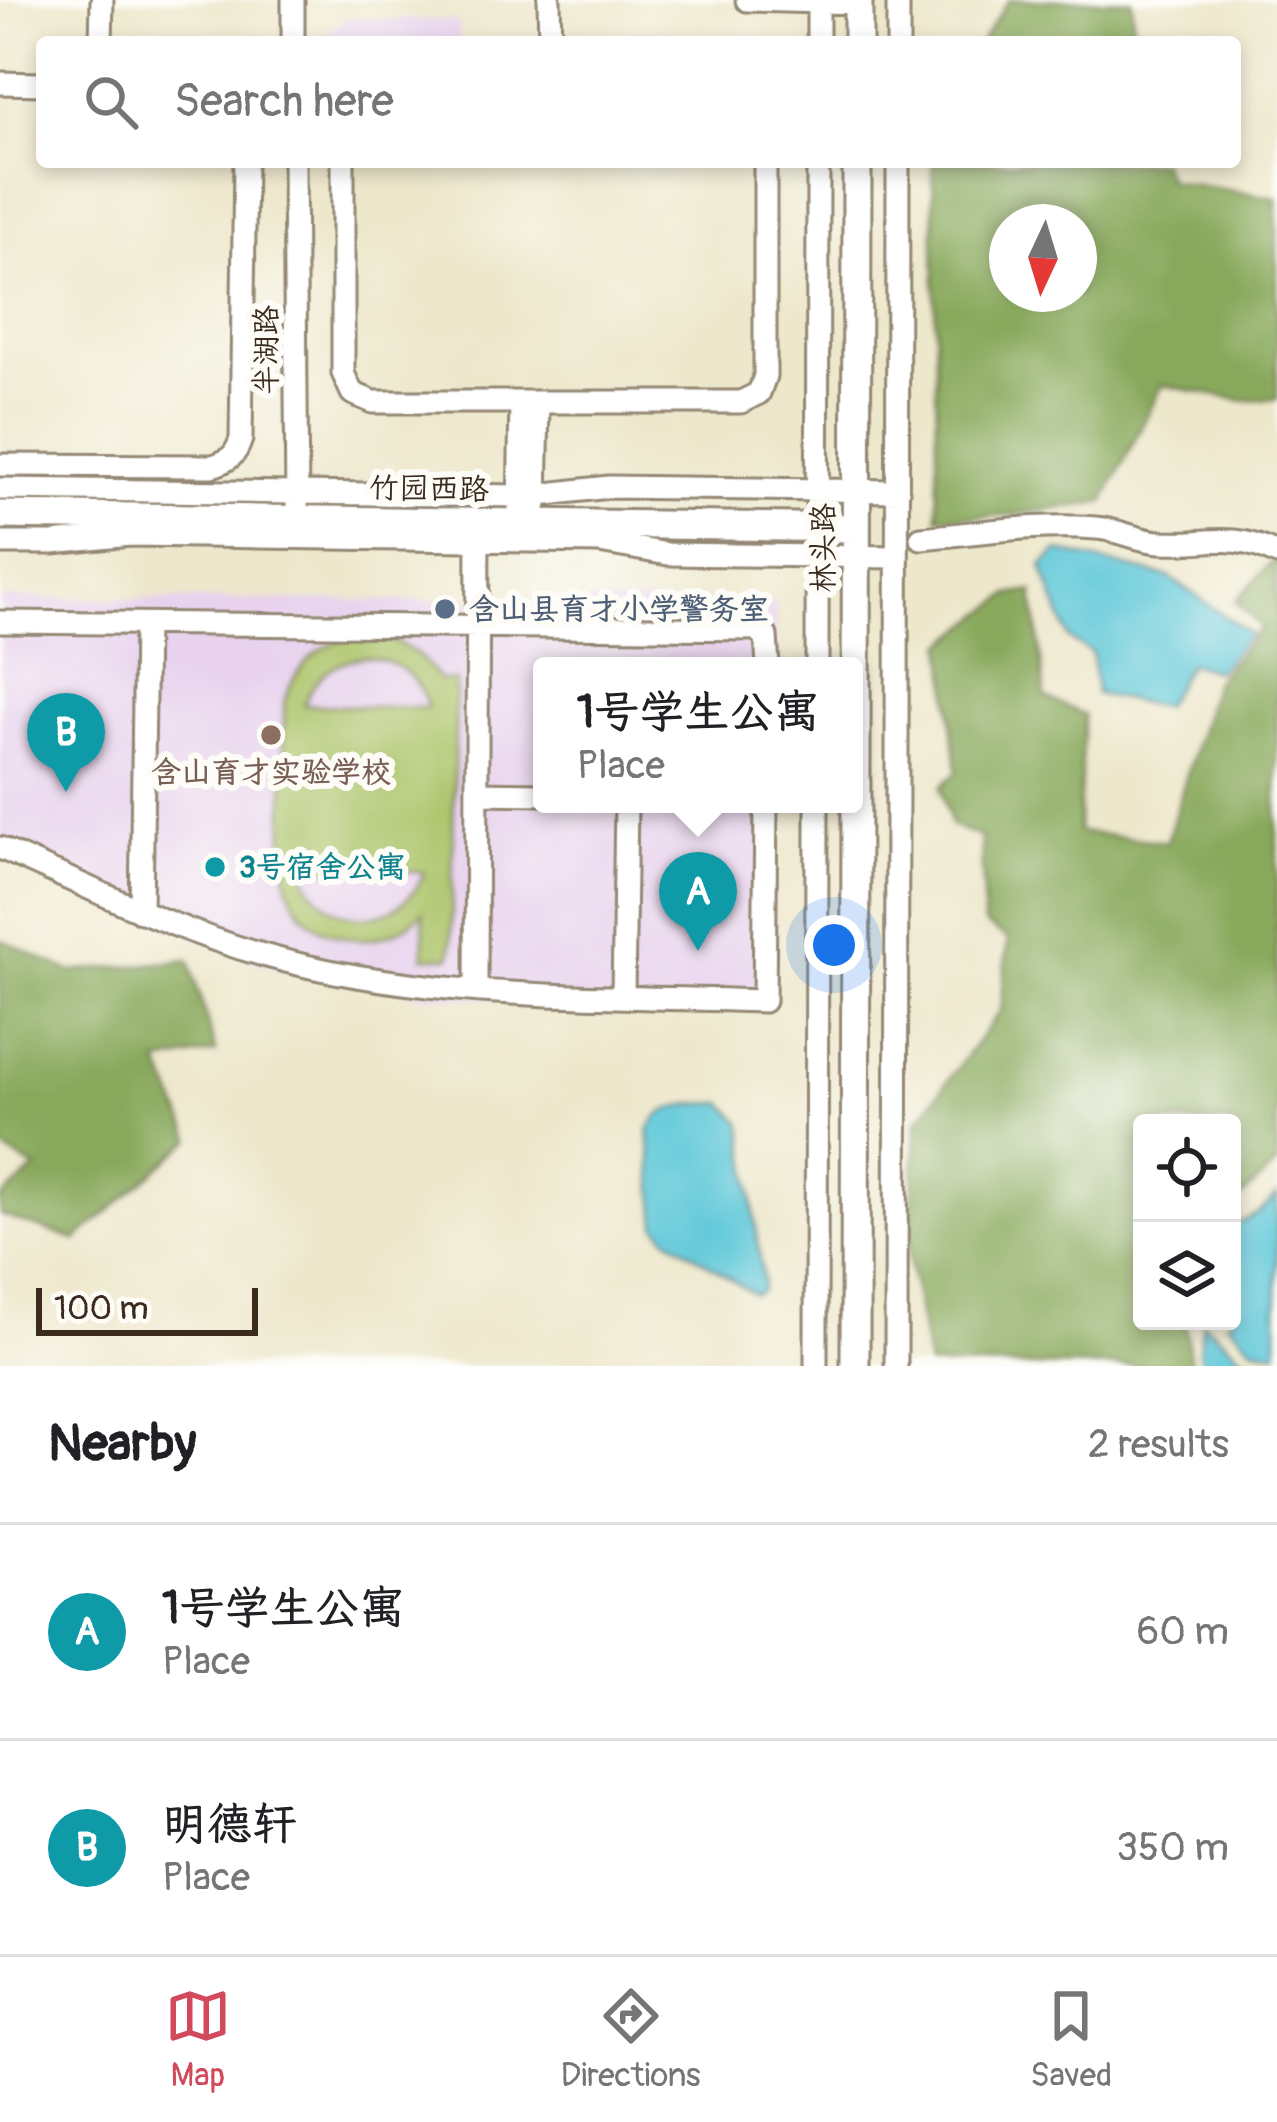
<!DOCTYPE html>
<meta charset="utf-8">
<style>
:root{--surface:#fff;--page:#f2f2f2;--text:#202124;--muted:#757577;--line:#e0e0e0;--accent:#d1495b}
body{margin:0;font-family:Pangolin,"LXGW WenKai TC",sans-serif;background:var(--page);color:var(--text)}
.controls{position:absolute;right:36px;bottom:36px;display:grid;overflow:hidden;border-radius:12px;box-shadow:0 6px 18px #0003}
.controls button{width:108px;height:108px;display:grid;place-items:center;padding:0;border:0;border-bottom:3px solid var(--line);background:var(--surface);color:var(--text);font:60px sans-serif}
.compass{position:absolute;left:989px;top:204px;width:108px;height:108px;border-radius:50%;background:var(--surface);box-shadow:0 6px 18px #0003;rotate:184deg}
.scale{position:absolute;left:36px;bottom:30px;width:222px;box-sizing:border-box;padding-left:12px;border:6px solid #3b2a1e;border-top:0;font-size:33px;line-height:42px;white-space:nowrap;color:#3b2a1e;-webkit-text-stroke:9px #fdfcf7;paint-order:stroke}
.you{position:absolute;left:834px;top:945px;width:42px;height:42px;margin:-30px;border:9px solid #fff;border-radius:50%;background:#1a73e8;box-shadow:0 0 0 18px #1a73e833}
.badge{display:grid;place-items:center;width:78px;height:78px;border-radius:50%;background:var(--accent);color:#fff;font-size:39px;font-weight:700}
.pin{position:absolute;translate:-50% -99px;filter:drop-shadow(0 3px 6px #0008)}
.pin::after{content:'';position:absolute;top:63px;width:42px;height:36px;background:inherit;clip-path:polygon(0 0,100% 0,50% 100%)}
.popup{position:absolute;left:533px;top:657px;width:330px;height:156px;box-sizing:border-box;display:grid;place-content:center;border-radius:12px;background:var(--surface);filter:drop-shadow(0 3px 9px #0005);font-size:39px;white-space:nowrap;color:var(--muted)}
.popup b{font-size:45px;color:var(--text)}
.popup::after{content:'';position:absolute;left:50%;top:100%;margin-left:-24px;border:24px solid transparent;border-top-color:var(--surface)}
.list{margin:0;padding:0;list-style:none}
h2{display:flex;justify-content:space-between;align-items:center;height:156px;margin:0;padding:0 48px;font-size:51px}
h2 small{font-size:39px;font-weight:400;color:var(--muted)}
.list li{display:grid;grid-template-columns:78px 1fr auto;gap:36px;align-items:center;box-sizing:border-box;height:216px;padding:0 48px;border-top:3px solid var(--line)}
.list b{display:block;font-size:45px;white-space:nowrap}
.list p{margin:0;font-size:39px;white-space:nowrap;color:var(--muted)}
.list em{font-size:39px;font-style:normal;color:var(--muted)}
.icon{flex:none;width:66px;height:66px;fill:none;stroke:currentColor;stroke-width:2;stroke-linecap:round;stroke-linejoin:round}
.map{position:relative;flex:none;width:1277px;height:1366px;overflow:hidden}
.search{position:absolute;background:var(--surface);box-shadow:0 6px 18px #0003;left:36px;right:36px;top:36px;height:132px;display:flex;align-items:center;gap:30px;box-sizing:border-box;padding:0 42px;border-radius:12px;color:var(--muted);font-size:45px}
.sheet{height:588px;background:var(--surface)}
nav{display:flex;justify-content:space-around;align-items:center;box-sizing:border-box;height:168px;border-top:3px solid var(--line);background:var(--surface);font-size:33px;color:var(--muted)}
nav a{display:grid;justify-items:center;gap:6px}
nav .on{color:var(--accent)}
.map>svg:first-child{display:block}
.built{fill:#e8d2ee}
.green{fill:#abc368;stroke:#737643;stroke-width:3;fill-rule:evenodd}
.forest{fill:#88a95c;stroke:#626a3d;stroke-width:3;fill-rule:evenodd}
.water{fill:#5ec8d9;stroke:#4c797c;stroke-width:3}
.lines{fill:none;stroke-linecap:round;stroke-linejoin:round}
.minor-casing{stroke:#948874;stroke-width:27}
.major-casing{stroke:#948874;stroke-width:33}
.minor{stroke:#fff;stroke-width:21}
.major{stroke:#fff;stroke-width:27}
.service-dot{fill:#5c6f8a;stroke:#fdfcf7;stroke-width:4.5}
.education-dot{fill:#8d6e63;stroke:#fdfcf7;stroke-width:4.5}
.culture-dot{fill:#0f9aa8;stroke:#fdfcf7;stroke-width:4.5}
.labels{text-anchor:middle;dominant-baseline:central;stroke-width:12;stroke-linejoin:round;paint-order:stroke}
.street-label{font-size:30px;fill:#3b2a1e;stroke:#fdfcf7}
.service-label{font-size:30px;font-weight:bold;fill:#4e5e75;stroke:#fdfcf7;text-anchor:start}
.education-label{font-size:30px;font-weight:bold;fill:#785e54;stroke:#fdfcf7}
.culture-label{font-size:30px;font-weight:bold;fill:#0d838f;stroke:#fdfcf7;text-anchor:start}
</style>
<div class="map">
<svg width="1277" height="1366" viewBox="0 0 1277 1366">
<rect width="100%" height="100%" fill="#fdfcf7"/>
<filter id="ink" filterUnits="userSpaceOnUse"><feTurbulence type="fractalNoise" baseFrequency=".00833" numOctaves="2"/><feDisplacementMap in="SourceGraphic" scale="24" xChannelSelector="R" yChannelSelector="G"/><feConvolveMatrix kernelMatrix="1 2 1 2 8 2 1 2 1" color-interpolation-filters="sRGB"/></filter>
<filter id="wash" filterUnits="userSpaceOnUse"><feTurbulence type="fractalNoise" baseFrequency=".004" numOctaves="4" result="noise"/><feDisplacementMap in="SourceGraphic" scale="48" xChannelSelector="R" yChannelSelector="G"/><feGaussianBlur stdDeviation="2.7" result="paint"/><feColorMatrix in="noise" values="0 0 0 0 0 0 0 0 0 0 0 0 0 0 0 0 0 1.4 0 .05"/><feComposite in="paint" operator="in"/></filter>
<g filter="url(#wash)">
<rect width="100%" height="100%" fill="#ede7cb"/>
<!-- built -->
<path class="built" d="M347,18L459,21V42H323V36Z
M0,598L776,603L775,666H542V804H774L771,1010L426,996L261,964L0,858Z"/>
<!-- green -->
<path class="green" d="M369,636C400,639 423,654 439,680L456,681L451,957H424L423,912C404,932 376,943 348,938C277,925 283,860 284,804C284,770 284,736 284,702C296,662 326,637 369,636ZM366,657C398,660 419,677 428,708L304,705C314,676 335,660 366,657ZM303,869L423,872L424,873C401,932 321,931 303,869Z"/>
<!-- forest -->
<path class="forest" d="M1009,0H1132L1134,42H981Z
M933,162H1161L1168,180L1277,198V399L1245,401L1162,385L1104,502L1006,516L938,517ZM1079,222V294H1007V222Z
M1277,556V1164L1232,1206V1123H1142V1321H1185L1191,1366H928L909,1259L917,1122L1001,1010L1008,939L984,924L981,837L951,826L941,787L957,771L944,644L1009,595L1033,591L1045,697L1084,715L1078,832L1167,842L1214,682L1261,628L1236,601Z
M0,939L71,972L189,960L216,1052L159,1063L192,1139L76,1240L0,1215V1200L36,1169L0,1147Z"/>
<!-- water -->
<path class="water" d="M1058,551L1169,577L1250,634L1217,671L1189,663L1163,707L1096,694L1092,653L1069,639L1042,567Z
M724,1103L743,1124L763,1282L762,1290L754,1294L666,1236L657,1225L649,1130C662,1101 696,1104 724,1103Z
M1277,1195V1352L1252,1347L1227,1321H1232V1227L1260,1212Z
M1203,1322L1255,1366H1202L1199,1350Z"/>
</g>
<g filter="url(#ink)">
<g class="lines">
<defs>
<path id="minor" d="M293,0V42
M549,0L550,42
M747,0L858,3
M101,42L102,0
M818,42V0
M898,42V0
M0,83L42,84
M294,162L297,507
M343,162V373L352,393L373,402H741L759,393L765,376V162
M0,465L212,466C229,461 236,455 241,439L245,162
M0,489L529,496L609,487L898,491
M536,505L538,402
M519,509L521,402
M921,538C978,533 1038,523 1096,528C1118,529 1138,541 1160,542C1206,545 1231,531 1277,554
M0,543H53L130,535L599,542L668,554L897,557
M0,622L755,629L766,636L768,666
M817,666L818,162
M477,793L542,794
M0,848C87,886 171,929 263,955C424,1001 598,995 764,1001L766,804
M141,912L145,624
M476,989L478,528
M623,996L626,804
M816,1366L817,804
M896,1366L898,162"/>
<path id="major" d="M858,42V0
M0,515L856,528
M855,1366L857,162"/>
</defs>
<!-- minor casing -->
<use href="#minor" class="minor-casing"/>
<!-- major casing -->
<use href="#major" class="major-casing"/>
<!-- minor -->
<use href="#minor" class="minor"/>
<!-- major -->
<use href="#major" class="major"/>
</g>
</g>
<!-- markers -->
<circle class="service-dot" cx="445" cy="609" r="12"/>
<circle class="education-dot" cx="271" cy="735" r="12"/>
<circle class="culture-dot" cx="215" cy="867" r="12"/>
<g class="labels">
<!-- street labels -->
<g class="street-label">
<text transform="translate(266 350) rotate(-90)">半湖路</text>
<text transform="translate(429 489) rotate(1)">竹园西路</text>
<text transform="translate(823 548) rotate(-90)">林头路</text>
</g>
<!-- service labels -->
<g class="service-label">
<text x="469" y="609">含山县育才小学警务室</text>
</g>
<!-- education labels -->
<g class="education-label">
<text x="271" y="772">含山育才实验学校</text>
</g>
<!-- culture labels -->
<g class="culture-label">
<text x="239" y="867">3号宿舍公寓</text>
</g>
</g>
</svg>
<div class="controls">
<button><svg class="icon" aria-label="locate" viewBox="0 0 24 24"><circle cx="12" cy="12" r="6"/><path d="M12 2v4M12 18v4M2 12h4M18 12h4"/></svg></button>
<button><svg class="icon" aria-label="layers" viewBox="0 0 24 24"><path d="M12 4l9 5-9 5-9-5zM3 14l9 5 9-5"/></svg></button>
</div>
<svg class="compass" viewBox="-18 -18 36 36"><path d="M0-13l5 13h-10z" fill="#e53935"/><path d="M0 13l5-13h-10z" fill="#757577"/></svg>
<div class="scale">100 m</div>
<div class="you"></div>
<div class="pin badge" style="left:698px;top:951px;background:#0f9aa8">A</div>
<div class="popup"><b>1号学生公寓</b>Place</div>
<div class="pin badge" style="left:66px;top:792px;background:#0f9aa8">B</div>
<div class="search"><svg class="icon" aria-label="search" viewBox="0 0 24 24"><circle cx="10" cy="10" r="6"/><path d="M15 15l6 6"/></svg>Search here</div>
</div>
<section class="sheet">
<h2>Nearby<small>2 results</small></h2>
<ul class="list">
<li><span class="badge" style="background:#0f9aa8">A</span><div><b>1号学生公寓</b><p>Place</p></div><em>60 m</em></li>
<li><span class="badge" style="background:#0f9aa8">B</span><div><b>明德轩</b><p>Place</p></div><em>350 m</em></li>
</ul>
</section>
<nav>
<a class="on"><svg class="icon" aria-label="map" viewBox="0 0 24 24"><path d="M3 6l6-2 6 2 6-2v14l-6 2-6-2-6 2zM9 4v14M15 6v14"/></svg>Map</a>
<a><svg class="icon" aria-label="directions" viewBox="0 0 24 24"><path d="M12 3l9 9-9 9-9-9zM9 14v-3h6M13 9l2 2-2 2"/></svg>Directions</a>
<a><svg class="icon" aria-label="saved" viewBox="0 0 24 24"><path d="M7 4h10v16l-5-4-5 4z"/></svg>Saved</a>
</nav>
